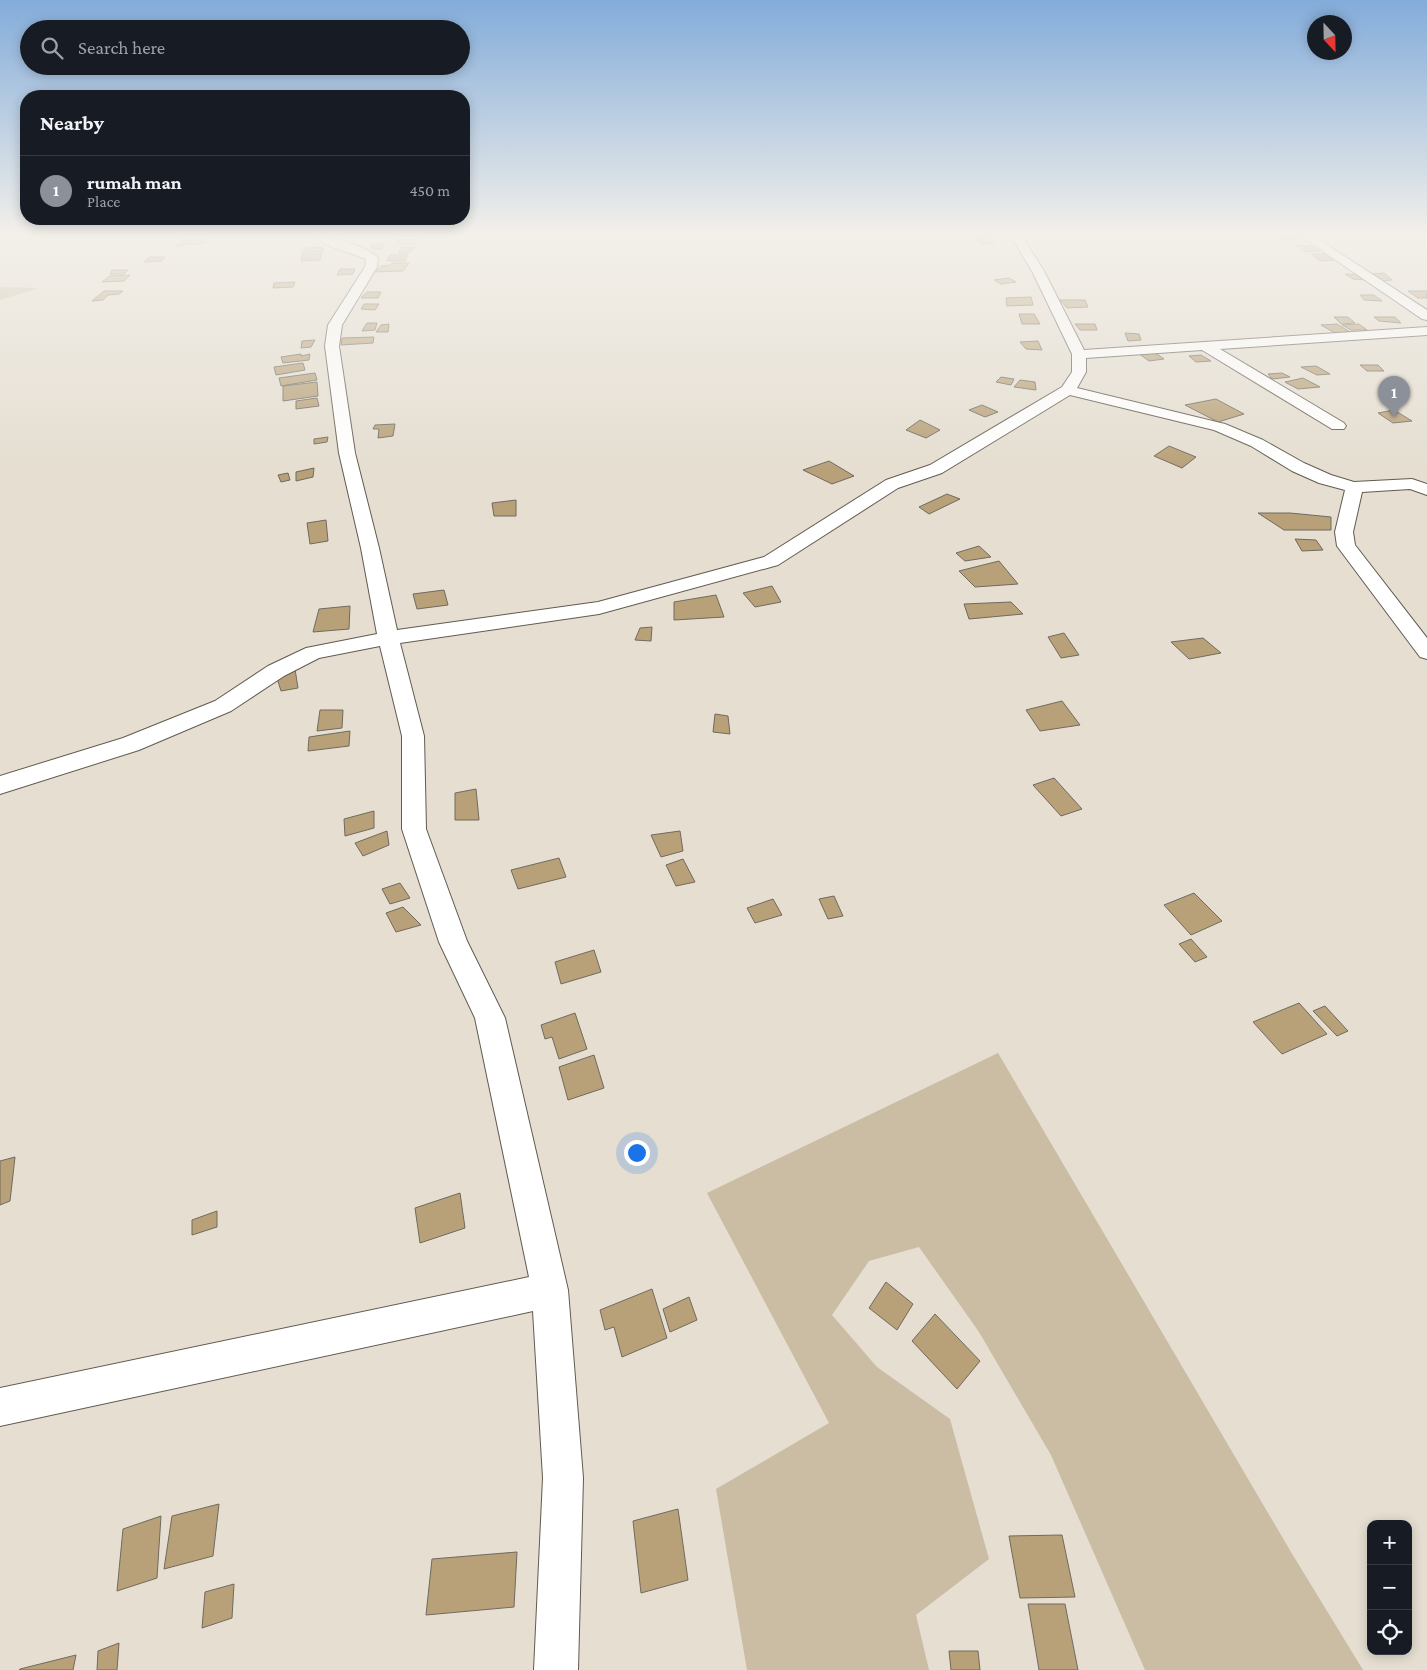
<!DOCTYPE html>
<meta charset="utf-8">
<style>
:root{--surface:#171b24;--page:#20242c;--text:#f1f3f6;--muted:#9ea1a6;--line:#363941;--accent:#8c9099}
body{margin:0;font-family:"Crimson Pro",serif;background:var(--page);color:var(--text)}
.controls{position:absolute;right:15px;bottom:15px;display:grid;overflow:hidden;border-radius:10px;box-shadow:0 2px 12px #0003}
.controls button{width:45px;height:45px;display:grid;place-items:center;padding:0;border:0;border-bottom:1px solid var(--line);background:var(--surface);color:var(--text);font:25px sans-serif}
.compass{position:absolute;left:1307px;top:15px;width:45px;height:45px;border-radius:50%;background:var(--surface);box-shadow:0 2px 12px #0003;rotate:158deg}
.you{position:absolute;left:636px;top:1152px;width:18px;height:18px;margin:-12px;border:4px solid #fff;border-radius:50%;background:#1a73e8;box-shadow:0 0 0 8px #1a73e833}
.badge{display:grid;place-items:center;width:32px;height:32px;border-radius:50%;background:var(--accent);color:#fff;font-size:16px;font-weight:700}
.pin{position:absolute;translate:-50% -41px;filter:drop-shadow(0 1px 2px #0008)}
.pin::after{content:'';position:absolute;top:26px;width:18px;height:15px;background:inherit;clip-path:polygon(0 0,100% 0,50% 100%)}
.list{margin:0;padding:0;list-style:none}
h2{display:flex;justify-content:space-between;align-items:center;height:65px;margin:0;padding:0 20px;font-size:21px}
h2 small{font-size:16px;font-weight:400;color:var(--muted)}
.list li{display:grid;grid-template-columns:32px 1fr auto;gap:15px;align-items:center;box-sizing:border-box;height:70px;padding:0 20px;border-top:1px solid var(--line)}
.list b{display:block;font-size:19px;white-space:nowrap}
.list p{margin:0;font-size:16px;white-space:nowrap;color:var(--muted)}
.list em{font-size:16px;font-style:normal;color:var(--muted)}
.icon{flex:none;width:28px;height:28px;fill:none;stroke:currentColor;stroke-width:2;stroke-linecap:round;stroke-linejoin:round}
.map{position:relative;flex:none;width:1427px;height:1670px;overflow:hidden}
.search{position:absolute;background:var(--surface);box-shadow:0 2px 12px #0003;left:20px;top:20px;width:450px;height:55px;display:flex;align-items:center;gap:12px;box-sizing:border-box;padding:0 18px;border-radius:28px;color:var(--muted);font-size:19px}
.panel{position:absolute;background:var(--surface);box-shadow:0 2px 12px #0003;left:20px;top:90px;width:450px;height:135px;border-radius:20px}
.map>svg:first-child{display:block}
.green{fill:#cbbca4}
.building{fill:#b8a179;stroke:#706a5f}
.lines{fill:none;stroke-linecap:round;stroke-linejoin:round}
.minor-casing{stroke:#615b50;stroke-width:2}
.minor{fill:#fff;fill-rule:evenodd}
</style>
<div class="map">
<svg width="1427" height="1670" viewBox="0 0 1427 1670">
<rect width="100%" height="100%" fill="#e5ded1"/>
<!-- green -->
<path class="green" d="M0,287L39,288L0,300Z
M998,1053L1291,1552L1363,1670H1145L1051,1455L979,1332L919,1247L869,1261L832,1315L877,1367L950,1419L989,1559L916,1615L929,1670H747L716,1489L829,1423L707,1193Z"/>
<!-- building -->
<path class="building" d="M1277,235H1295L1299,239H1282Z
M975,238H988L995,243L980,244Z
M416,239L415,244H397L396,240Z
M183,240H207L205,243L176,246Z
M371,244H383V249H372Z
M1295,245L1311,246L1319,251L1305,252Z
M322,247L324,251L301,253L306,248Z
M401,247H415L411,252L399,253Z
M322,253L320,260L301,261L302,255Z
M408,254L405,261H387L390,255Z
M1311,254H1326L1336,260L1320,261Z
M149,257H165L162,261L144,262Z
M392,263H409L403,271L375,272L381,266L390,265Z
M340,269H355L353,274L337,275Z
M112,270H128L124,274H110Z
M1384,273L1392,280L1380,281L1371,274Z
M1345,274L1360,275L1367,280L1353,279Z
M130,275L124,281L102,282L110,276Z
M1009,278L1016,282L1001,284L994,280Z
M295,282L293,287L273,288L274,283Z
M104,291H123L119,294L108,295L103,300L92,301Z
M1408,291H1427V298H1418Z
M367,292H381L378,298H361Z
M1360,295H1374L1382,301L1364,300Z
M1031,297L1033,305L1007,306L1006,298Z
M1060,300H1085L1088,307L1067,308Z
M364,304H379L375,310L361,309Z
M1019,314H1034L1040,324H1022Z
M1334,317H1348L1355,323L1341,324Z
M1374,317H1395L1401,323L1379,321Z
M367,323H377L375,330L362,331Z
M389,324L388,332H376L381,325Z
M1075,324H1095L1097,330H1080Z
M1337,324L1350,332L1335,333L1321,325Z
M1359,324L1367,330H1351L1342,325Z
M1125,333L1139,334L1141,340L1128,341Z
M374,337L373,343L341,345L342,338Z
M315,340L311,347L301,348L302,341Z
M1038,341L1042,350L1026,349L1020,342Z
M1154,352L1164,359L1149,361L1138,353Z
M301,354V356L310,354L309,360L283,363L281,357Z
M1201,355L1211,361L1196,362L1189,356Z
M303,363L305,370L276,375L274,367Z
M1360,365H1378L1384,371H1367Z
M1316,366L1330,374L1317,375L1301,367Z
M315,373L317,380L281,386L279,378Z
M1282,373L1290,377L1272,379L1268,374Z
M1001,377L1014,379L1011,385L996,382Z
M1303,378L1320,387L1298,389L1285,382Z
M1020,380L1035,382L1036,390L1014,387Z
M317,382L318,396L283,401V386Z
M317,398L319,406L296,409V401Z
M1216,399L1244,414L1218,422L1185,405Z
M982,405L998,412L985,417L969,410Z
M1394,410L1412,421L1393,423L1378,413Z
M920,420L940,430L926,438L906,430Z
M395,424L393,436L378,438L379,429H373L375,425Z
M328,437L327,442L314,444V439Z
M1169,446L1196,457L1182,468L1154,456Z
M829,461L854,476L832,484L803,470Z
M314,468L313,477L296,481V472Z
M288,473L290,480L281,482L278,475Z
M947,494L960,499L929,514L919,507Z
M516,500V516H494L492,503Z
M1258,513H1290L1331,517V530H1284Z
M326,520L328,541L310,544L307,523Z
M1295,539L1316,540L1323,550L1302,551Z
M979,546L991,557L965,561L956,553Z
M999,561L1018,584L975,587L959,571Z
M772,586L781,602L755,607L743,593Z
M444,590L448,605L417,609L413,594Z
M716,595L724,617L674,620V602Z
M1011,602L1023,614L969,619L964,604Z
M350,606L349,629L313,632L319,609Z
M652,627L651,641L635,640L640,628Z
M1064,633L1079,655L1061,658L1048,637Z
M1203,638L1221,653L1189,659L1171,642Z
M295,669L298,688L281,691L277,678Z
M1062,701L1080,725L1040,731L1026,710Z
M320,710H343L342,728L317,731Z
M715,714L728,716L730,734L713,732Z
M350,731L349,746L308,751L309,737Z
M1054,778L1082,809L1061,816L1033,785Z
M476,789L479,820H455V793Z
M374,811V828L345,836L344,819Z
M387,831L389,845L363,856L355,843Z
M680,831L683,851L661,857L651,835Z
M559,858L566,877L518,889L511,870Z
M683,859L695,882L676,886L666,865Z
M400,883L410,898L390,904L382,889Z
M1194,893L1222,921L1191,935L1164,905Z
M834,896L843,916L828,919L819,899Z
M773,899L782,915L755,923L747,908Z
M403,907L421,925L396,932L386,913Z
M1191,939L1207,957L1195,962L1179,944Z
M594,950L601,972L561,984L555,962Z
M1299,1003L1327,1034L1282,1054L1253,1022Z
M1325,1006L1348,1031L1337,1036L1313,1011Z
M575,1013L587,1049L559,1059L552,1037L545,1039L541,1025Z
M594,1055L604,1088L568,1100L559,1067Z
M15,1157L10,1201L0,1205V1161Z
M460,1193L465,1228L420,1243L415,1208Z
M217,1211V1227L192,1235V1220Z
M886,1282L913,1304L897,1330L869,1308Z
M652,1289L667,1338L622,1357L614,1327L605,1330L600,1310Z
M689,1297L697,1320L670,1332L663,1309Z
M935,1314L980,1361L957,1389L912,1341Z
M219,1504L213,1556L164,1569L172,1516Z
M678,1509L688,1580L641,1593L633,1521Z
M161,1516L157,1578L117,1591L123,1529Z
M1062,1535L1075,1597L1020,1598L1009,1536Z
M517,1552L514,1607L426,1615L432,1559Z
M234,1584L232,1618L202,1628L205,1592Z
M1028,1604H1065L1078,1670H1039Z
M119,1643L117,1670H97L98,1651Z
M949,1651H978L980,1670H951Z
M76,1655L73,1670H19L20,1669Z"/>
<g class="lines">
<defs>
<path id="minor" d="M312,235C327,235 368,246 378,258L377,267L342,325L339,346L355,453L379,548L397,630L598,602L764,557L886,480L930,465L1062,387L1072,372V354L1032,271L1010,235H1021L1044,271L1084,350L1427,327V335L1220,349L1344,423L1346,426L1344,429H1332L1202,350L1086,358V372L1077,388L1225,424L1263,440L1304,463L1331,475L1354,482L1412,479L1427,484V495L1410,489L1362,492L1353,532L1355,545L1427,638V659L1420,657L1337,546L1335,532L1345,490L1319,483L1292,471L1251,446L1214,430L1070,395L942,473L898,488L778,565L599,614L400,643L424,736L426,829L467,941L505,1018L568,1290L583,1478L578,1670H534L543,1478L533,1311L0,1426V1388L529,1277L475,1018L439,942L402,829V736L380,646L319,658L284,676L231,711L139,750L0,794V776L123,738L215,701L268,666L306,648L377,634L361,548L339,453L325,346L328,325L365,267L366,259L327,245Z
M1299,235H1312L1427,310V320L1422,319Z"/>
</defs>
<!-- minor casing -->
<use href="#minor" class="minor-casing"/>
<!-- minor -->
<use href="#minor" class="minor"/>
</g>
<!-- sky -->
<linearGradient id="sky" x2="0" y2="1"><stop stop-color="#83acda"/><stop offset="0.5" stop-color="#f3f0ea"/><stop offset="1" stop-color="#f3f0ea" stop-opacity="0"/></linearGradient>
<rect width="1427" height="469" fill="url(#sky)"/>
</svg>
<div class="controls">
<button>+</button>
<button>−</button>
<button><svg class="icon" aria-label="locate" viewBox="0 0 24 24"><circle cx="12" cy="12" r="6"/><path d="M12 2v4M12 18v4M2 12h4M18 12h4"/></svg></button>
</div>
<svg class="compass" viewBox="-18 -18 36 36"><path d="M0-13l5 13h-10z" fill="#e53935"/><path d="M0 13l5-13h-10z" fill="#9ea1a6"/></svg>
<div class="you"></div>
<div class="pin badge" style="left:1394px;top:417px">1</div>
<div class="search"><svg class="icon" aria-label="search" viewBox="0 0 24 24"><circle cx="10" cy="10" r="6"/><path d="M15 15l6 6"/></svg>Search here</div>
<section class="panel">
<h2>Nearby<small></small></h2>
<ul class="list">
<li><span class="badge">1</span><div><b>rumah man</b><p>Place</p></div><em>450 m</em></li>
</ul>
</section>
</div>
